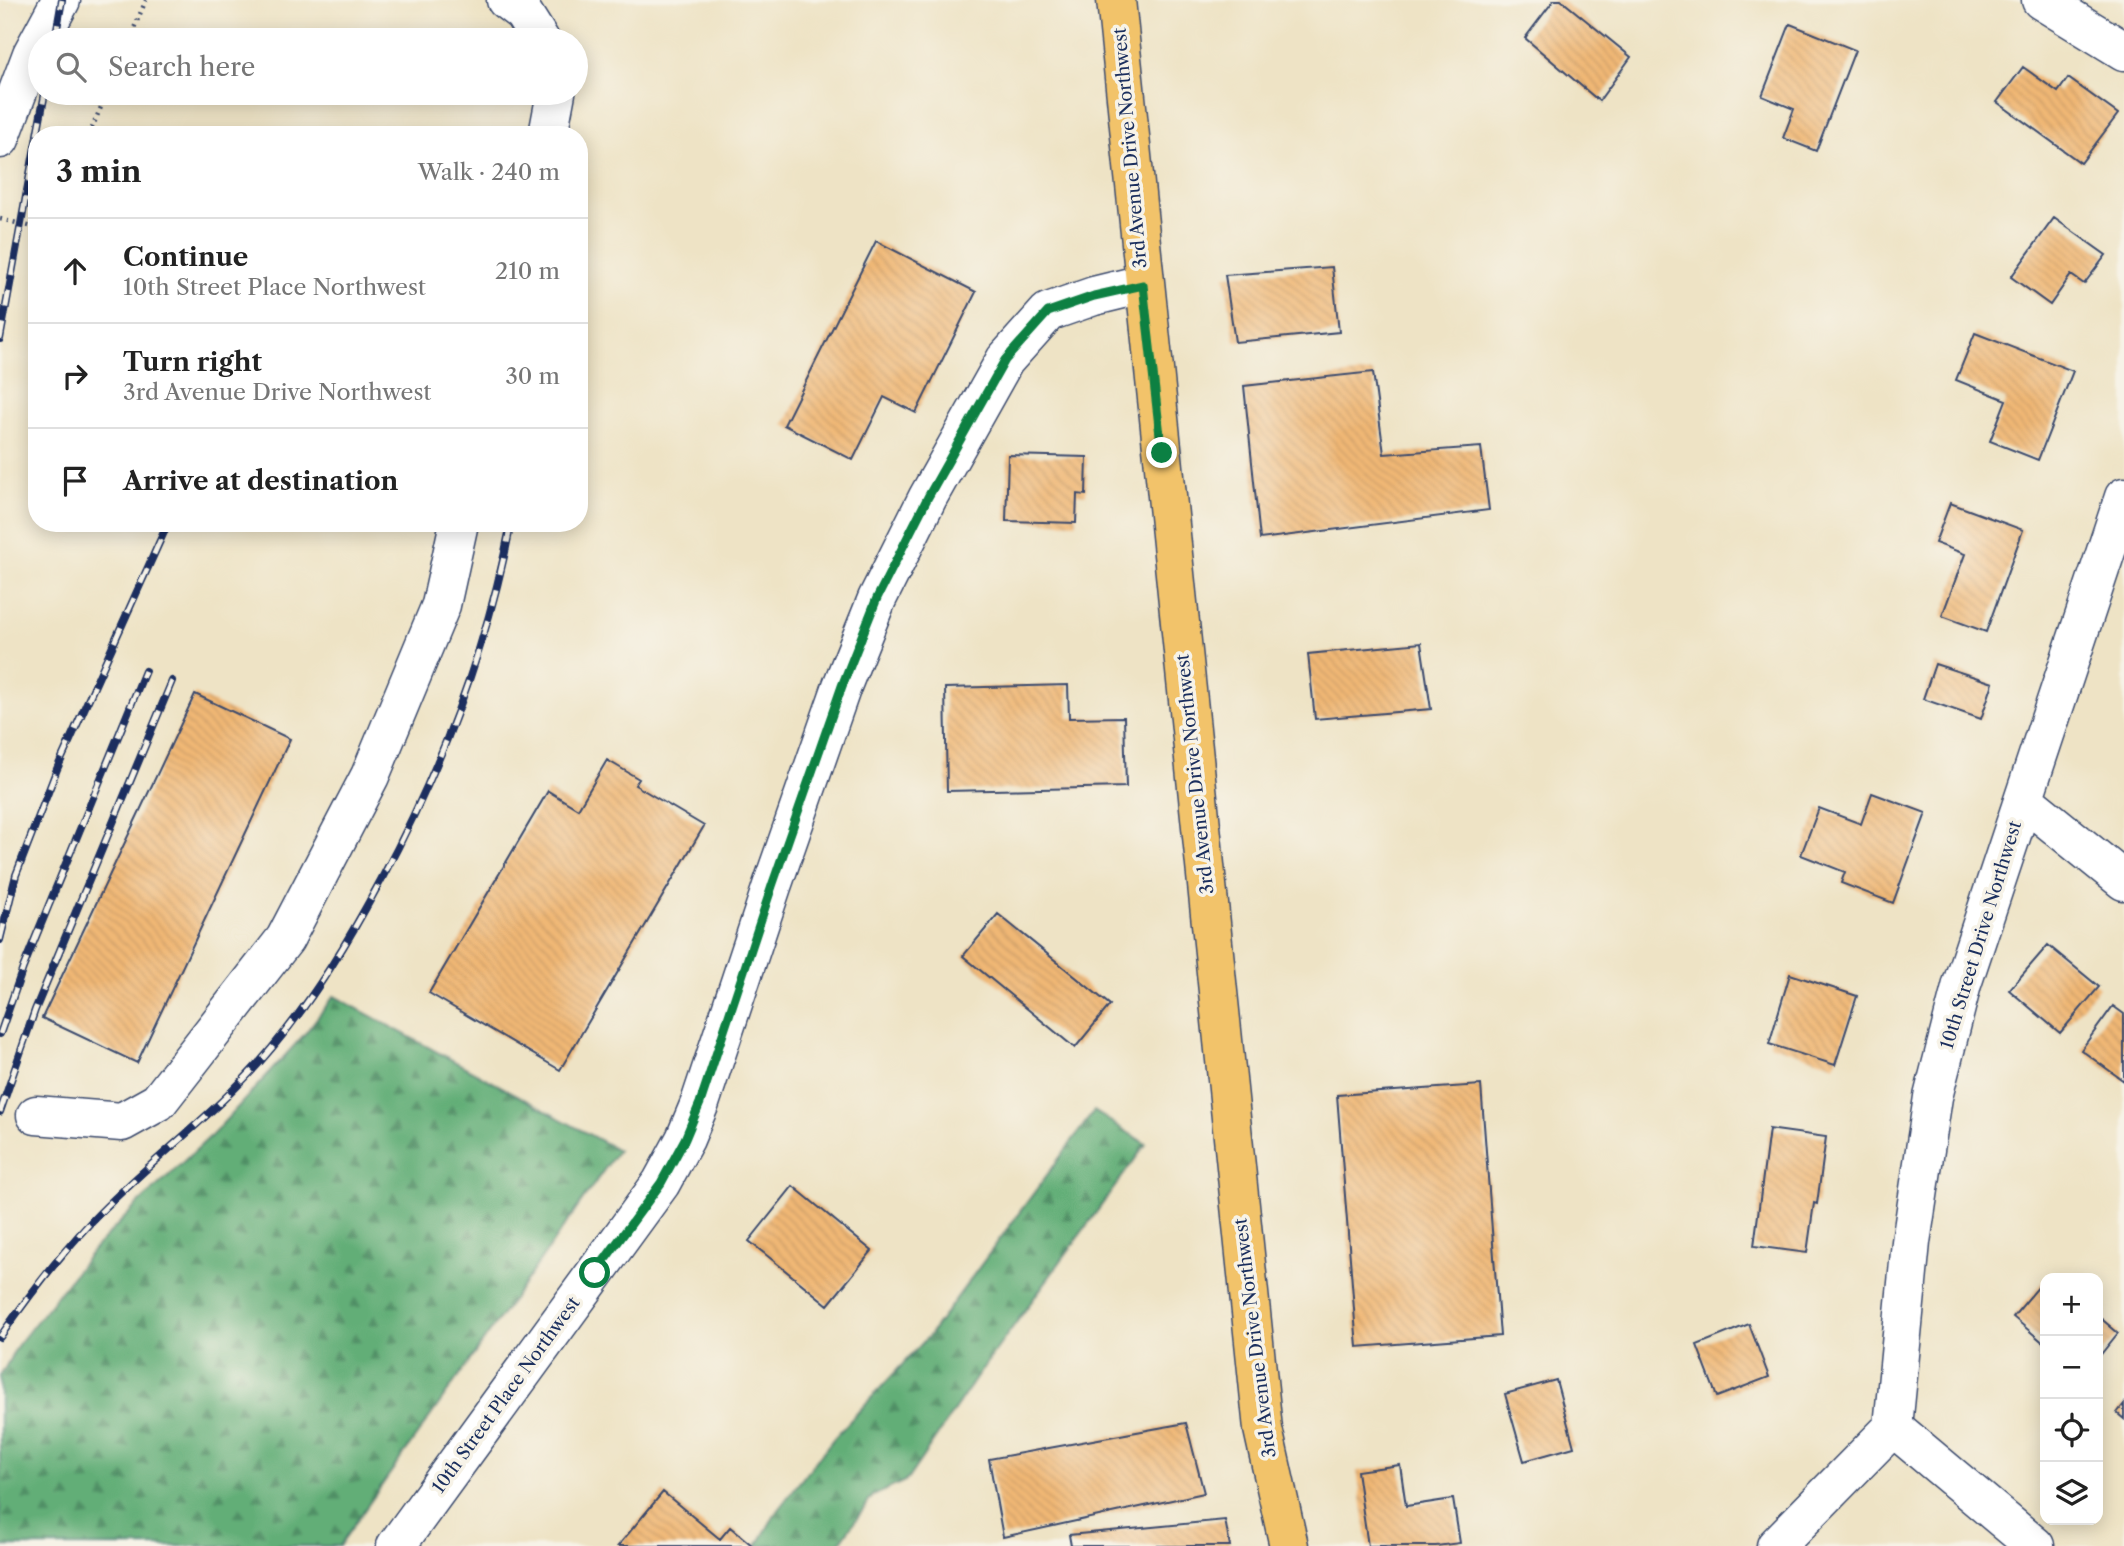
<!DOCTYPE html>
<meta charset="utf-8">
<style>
:root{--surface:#fff;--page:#f6f6f6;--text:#222;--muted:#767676;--line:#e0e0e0}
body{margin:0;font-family:"Libre Caslon Text",serif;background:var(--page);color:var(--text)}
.controls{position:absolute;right:21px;bottom:21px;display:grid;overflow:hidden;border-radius:14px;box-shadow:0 4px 18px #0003}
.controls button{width:63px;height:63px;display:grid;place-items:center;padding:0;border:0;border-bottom:2px solid var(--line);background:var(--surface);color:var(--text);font:35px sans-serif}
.stop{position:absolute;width:21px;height:21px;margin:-16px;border:5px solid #0b8043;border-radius:50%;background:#fff}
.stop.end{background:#0b8043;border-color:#fff;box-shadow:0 2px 7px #0008}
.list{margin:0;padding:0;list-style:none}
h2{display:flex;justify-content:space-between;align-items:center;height:91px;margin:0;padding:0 28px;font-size:30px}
h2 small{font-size:23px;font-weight:400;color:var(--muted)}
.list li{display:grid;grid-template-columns:46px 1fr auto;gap:21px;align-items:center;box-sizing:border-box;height:105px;padding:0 28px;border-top:2px solid var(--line)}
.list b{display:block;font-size:26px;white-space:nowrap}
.list p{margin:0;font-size:23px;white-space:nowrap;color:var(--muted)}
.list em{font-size:23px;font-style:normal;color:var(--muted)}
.icon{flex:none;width:38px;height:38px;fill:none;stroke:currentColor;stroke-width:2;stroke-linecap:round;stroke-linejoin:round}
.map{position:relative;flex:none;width:2124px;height:1546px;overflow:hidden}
.search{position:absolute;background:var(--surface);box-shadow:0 4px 18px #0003;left:28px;top:28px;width:560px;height:77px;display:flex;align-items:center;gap:18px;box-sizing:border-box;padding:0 24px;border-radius:38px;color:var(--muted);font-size:26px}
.panel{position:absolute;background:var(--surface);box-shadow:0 4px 18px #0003;left:28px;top:126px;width:560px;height:406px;border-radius:28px}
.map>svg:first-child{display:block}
.forest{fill:url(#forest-firs);stroke:#3e6e6a;stroke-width:2}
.building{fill:url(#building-back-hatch)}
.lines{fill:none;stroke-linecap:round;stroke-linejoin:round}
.minor-casing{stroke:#3b4a6d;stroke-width:41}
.major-casing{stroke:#3b4a6d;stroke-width:41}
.path{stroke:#3b4a6d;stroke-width:4.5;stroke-dasharray:2 5;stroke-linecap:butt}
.minor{stroke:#fff;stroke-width:38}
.major{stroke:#f2c36a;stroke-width:38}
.rail-casing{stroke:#1b2f5e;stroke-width:8}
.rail{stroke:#f7f3e8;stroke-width:5;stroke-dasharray:16;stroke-linecap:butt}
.route{stroke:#0b8043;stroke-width:9}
.labels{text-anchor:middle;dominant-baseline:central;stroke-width:7;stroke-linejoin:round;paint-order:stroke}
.street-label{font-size:18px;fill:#1b2f5e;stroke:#f7f3e8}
</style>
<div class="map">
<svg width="2124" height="1546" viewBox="0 0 2124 1546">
<defs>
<pattern id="forest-firs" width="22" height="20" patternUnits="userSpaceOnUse" patternTransform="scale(1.75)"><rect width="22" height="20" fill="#62ae77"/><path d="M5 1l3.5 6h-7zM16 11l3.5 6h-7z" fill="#508e65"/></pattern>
<pattern id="building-back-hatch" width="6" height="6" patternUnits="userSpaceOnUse" patternTransform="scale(1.75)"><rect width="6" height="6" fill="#f0b775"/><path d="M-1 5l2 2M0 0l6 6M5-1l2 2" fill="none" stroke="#cd9e68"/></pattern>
</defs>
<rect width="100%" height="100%" fill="#f7f3e8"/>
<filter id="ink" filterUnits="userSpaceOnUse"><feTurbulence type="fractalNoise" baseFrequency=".0143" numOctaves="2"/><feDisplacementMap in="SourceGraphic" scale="14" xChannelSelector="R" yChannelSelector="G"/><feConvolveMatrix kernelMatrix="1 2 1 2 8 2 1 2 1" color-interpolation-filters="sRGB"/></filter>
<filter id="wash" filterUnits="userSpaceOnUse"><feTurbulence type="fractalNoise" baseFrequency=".00686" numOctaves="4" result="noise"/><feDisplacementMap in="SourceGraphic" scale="28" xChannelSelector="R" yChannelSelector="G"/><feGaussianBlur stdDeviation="1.57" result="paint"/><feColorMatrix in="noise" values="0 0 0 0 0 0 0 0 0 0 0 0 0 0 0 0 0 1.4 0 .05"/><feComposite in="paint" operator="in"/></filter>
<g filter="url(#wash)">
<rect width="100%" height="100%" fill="#eee3c5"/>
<!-- forest -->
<path class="forest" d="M334,996L618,1150L339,1546H0V1377L17,1346L93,1250L138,1204L213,1134L303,1036Z
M1094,1111L1146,1144L983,1368L907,1480L873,1496L837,1546H757L777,1511L834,1438L928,1337Z"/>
<g id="blocks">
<!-- building -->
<path class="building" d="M1554,0H1561L1631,57L1599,101L1525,38Z
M1790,24L1855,50L1816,151L1783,138L1794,109L1762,96Z
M2023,67L2058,92L2068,78L2118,114L2081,163L1997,102Z
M2054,218L2106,255L2084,284L2071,275L2050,305L2011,277Z
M876,241L976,292L916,413L884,397L853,460L784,425Z
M1332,267L1339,332L1235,342L1225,275Z
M1975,333L2073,371L2038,460L1990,441L2006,400L1956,380Z
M1373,372L1384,454L1481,447L1489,510L1260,539L1244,386Z
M1008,455L1087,457L1086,495L1077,494L1076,523L1006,521Z
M1950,503L2023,530L1986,632L1942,616L1965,554L1935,543Z
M1421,643L1431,709L1315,719L1308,654Z
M1935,664L1993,683L1981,719L1923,699Z
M1068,685L1069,718L1124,717L1126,787L947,791L945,688Z
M195,694L290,739L137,1063L42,1018Z
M607,760L639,779L635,785L704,826L560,1070L429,993L548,791L578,809Z
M1872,793L1926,813L1893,903L1841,883L1845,872L1801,855L1819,808L1861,824Z
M998,914L1110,1005L1075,1048L963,956Z
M2048,945L2099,987L2060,1033L2009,990Z
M1790,974L1857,996L1835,1065L1769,1044Z
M2113,1006L2124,1014V1081L2081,1050Z
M1481,1085L1500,1336L1357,1347L1337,1095Z
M1769,1129L1826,1137L1817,1204L1814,1203L1807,1253L1754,1246Z
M793,1186L872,1251L828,1305L749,1241Z
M2045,1279V1344L2013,1317Z
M2098,1316L2118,1333L2098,1358Z
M1749,1324L1769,1377L1717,1397L1697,1345Z
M1556,1380L1574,1447L1524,1461L1505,1394Z
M2124,1404V1419L2117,1413Z
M1186,1423L1204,1493L1003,1537L989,1459Z
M1400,1465L1406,1506L1453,1499L1460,1543L1436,1546H1368L1357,1471Z
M663,1492L720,1539L730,1527L753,1546H618Z
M1225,1520L1230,1546H1071L1069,1535Z"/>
</g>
</g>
<g filter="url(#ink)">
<use href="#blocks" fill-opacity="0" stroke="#3b4a6d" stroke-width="2"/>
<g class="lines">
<defs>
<path id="minor" d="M506,0L523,13L540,40
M2041,0L2124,51
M548,135L556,93
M0,139L32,54L61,0
M2024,800L2124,881
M36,1115L122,1122L158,1102L285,939L370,776L441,605L459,523
M1893,1427L1911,1242L1933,1097L1962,984L2124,497
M1893,1427L2035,1546
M396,1546L661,1183L685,1139L700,1103L772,886L842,686L877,599L928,497L1005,360L1048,312L1094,296L1143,284
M1776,1546L1893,1427"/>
<path id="major" d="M1116,0C1161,477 1214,953 1263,1429L1289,1546"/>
</defs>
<!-- minor casing -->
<use href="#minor" class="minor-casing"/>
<!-- major casing -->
<use href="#major" class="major-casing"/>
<!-- path -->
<path class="path" d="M129,40L146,0
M89,135L107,93
M0,219L37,228"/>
<!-- minor -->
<use href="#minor" class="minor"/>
<!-- major -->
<use href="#major" class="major"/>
<defs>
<path id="rail" d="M55,40L62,0
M37,135L45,93
M0,339L37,136
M0,940L16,875L57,769L168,523
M0,1034L23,968L145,671
M0,1112L35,1010L172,681
M0,1337C28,1297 57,1258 92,1221C149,1161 218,1113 271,1049C315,997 349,940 381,880C441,768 487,648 511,523"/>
</defs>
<!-- rail casing -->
<use href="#rail" class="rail-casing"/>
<!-- rail -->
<use href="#rail" class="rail"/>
</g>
</g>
<g class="lines" filter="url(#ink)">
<!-- route -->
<path class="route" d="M595,1273L661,1183L685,1139L700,1103L772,886L842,686L877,598L928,497L1005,360L1048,312L1094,296L1143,285L1162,453"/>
</g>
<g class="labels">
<!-- street labels -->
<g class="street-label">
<text transform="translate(1130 148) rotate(-95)">3rd Avenue Drive Northwest</text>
<text transform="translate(1195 774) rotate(-96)">3rd Avenue Drive Northwest</text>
<text transform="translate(1981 935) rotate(-73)">10th Street Drive Northwest</text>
<text transform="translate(1255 1338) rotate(-97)">3rd Avenue Drive Northwest</text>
<text transform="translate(506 1395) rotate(-54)">10th Street Place Northwest</text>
</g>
</g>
</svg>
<div class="controls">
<button>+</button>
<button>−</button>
<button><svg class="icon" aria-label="locate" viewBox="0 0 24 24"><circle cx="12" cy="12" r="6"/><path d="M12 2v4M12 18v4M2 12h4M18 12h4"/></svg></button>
<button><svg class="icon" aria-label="layers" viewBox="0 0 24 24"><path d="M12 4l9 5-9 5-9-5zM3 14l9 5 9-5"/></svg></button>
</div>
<div class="stop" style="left:595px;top:1273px"></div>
<div class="stop end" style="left:1162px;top:453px"></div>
<div class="search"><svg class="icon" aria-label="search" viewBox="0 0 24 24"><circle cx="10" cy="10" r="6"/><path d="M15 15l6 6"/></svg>Search here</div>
<section class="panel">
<h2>3 min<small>Walk · 240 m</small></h2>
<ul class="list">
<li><svg class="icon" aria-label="ahead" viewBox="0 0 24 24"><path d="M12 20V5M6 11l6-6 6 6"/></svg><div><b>Continue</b><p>10th Street Place Northwest</p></div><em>210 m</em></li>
<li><svg class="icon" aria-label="right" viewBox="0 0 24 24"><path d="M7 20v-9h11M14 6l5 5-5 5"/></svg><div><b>Turn right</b><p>3rd Avenue Drive Northwest</p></div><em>30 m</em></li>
<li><svg class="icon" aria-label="arrive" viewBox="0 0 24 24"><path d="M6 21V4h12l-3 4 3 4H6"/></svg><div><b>Arrive at destination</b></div></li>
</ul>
</section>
</div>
